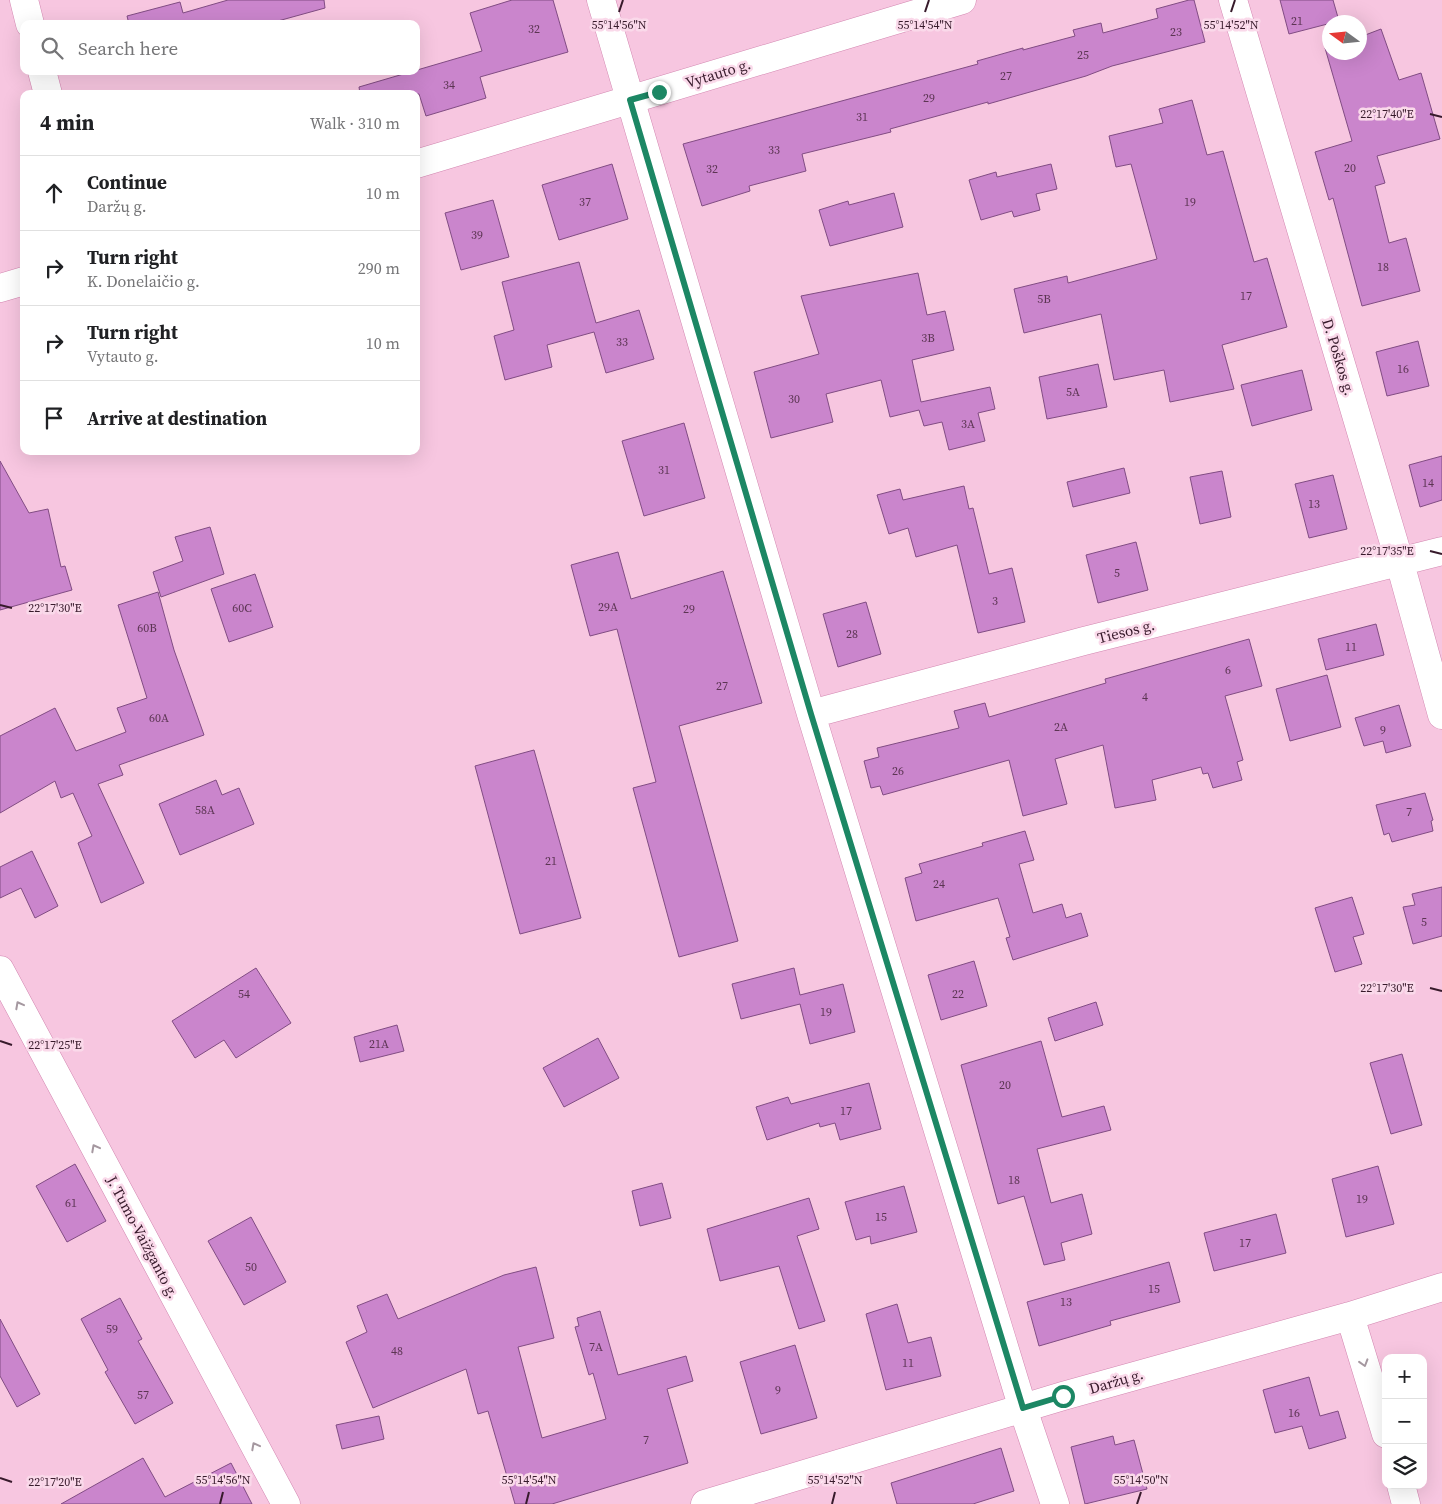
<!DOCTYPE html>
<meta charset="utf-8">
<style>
:root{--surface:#fff;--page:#f6f6f6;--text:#202124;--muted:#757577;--line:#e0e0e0}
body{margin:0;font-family:"Source Serif 4",serif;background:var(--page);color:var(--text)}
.controls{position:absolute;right:15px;bottom:15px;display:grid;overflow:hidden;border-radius:10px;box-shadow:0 5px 20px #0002}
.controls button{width:45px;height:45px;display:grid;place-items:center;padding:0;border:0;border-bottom:1px solid var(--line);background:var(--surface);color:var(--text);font:25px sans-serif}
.compass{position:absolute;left:1322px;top:15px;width:45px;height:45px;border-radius:50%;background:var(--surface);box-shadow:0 5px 20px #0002;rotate:285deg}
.stop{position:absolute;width:15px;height:15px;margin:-11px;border:4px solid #1c8764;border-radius:50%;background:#fff}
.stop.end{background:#1c8764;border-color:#fff;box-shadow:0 1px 5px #0008}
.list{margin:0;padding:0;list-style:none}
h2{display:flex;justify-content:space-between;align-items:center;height:65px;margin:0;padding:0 20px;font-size:21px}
h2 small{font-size:16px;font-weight:400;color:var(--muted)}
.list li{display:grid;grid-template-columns:32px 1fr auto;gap:15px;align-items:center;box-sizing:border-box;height:75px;padding:0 20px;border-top:1px solid var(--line)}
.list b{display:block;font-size:19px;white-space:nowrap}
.list p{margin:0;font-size:16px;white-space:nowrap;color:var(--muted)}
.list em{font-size:16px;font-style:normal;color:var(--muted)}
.icon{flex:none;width:28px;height:28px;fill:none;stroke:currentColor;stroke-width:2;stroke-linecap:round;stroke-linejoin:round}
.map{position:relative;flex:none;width:1442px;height:1504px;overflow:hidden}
.search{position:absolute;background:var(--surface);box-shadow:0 5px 20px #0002;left:20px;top:20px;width:400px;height:55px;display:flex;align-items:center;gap:12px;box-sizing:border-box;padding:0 18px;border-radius:10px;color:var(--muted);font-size:19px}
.panel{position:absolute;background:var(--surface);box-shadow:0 5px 20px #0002;left:20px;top:90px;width:400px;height:365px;border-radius:10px}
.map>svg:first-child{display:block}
.building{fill:#ca85cc;stroke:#814c83}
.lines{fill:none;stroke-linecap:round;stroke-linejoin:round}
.street-casing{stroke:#d286b0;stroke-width:29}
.street{stroke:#fff;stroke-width:28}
.oneway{stroke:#a598a0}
.route{stroke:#1c8764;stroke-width:6}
.ticks{fill:none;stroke:#371a2b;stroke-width:2}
.labels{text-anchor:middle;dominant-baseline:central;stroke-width:5;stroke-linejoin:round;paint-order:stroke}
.number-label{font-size:12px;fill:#5c3553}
.street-label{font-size:15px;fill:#371a2b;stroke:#fad9ea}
.ticks-label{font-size:12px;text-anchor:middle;fill:#371a2b;stroke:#fad9ea;stroke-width:5;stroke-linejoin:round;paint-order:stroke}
</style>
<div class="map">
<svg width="1442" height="1504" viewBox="0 0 1442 1504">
<rect width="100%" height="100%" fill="#f7c6e0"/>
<!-- building -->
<path class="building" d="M228,0H324L325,8L267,24H129L127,16L180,2L183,13Z
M512,0H553L568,52L480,77L486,98L426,116L419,94H360L359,87L482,51L470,13Z
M1189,0H1194L1205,42L1112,66L1086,76L988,104V102L890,129L891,132L802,154L806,171L749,186L750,191L702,206L683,144L978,64L977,61L1023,48V50L1075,36L1073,30L1101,23L1103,33L1158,18L1156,9Z
M1280,0H1333L1339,21L1289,34Z
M1381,29L1399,80L1421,73L1440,139L1377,156L1385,183L1375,186L1389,243L1406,238L1420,291L1362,306L1333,198L1329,200L1315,152L1352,141L1325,48L1330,47V52H1360V37Z
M1192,100L1207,155L1223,151L1254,262L1267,258L1287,327L1222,345L1234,389L1170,402L1164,370L1114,380L1101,314L1024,333L1014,289L1067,276L1068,283L1157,259L1131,164L1116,167L1109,136L1163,123L1159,109Z
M612,164L628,219L559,240L542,185Z
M1051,164L1057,189L1036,194L1040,210L1014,217L1012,211L981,220L969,180L996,172L997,177Z
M894,193L903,227L830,246L819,210L848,201L849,205Z
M493,200L509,257L461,270L445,213Z
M579,262L596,323L639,310L654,359L606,373L594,332L547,345L552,367L505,380L494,336L514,330L502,282Z
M918,273L927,315L945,311L954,350L912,360L921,402L990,387L995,409L978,413L985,441L949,450L942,422L924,426L919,410L890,417L881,380L826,394L833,422L771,438L754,372L819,354L801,296Z
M1418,341L1429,386L1387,396L1376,352Z
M1098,364L1107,407L1047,419L1039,377Z
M1302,370L1312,410L1252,426L1241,385Z
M684,423L705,498L644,516L622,441Z
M1442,456V500L1420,507L1409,465Z
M0,461L29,513L48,509L61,567L65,566L72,590L0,610Z
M1124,468L1130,493L1073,507L1067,482Z
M1222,471L1231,517L1200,524L1190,477Z
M1333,475L1347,529L1309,538L1295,484Z
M964,486L969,509L973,508L989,574L1012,568L1025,622L978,633L957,545L916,557L908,528L889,534L877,495L900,489L903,500Z
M210,527L224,574L161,597L153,572L183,561L175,537Z
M1136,542L1148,590L1098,603L1086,555Z
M618,552L631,599L723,571L762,703L679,726L738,941L679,957L633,788L656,782L617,629L590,636L571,565Z
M255,574L273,627L229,642L211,589Z
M158,592L174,650L204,735L119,765L123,775L98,784L144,883L101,903L78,843L92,836L73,793L61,798L55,781L0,813V736L55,708L76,751L126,732L117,708L147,698L118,605Z
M866,602L881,654L838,667L823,614Z
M1376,624L1384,655L1326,670L1318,639Z
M1249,639L1262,686L1225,696L1243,760L1237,762L1242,780L1213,788L1208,773L1203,774L1201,767L1152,780L1156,800L1115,808L1103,745L1055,759L1067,804L1023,816L1009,760L883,795L880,786L871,788L864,761L879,757L877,748L959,728L954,711L985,703L989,717L1106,683L1105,679Z
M1327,675L1341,727L1290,741L1276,689Z
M1399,705L1411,746L1386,753L1383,741L1364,746L1355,718Z
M534,750L581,918L520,934L475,766Z
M216,780L222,795L239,788L254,824L180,855L159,804Z
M1425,793L1433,820L1431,821L1433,831L1392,842L1389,833L1384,835L1376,805Z
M1025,831L1034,860L1019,864L1033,913L1062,904L1066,918L1081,913L1088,936L1013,960L1006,938L1010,937L998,898L916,921L905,878L922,873L919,864L983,846L982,843Z
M32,851L58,906L35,918L21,888L0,898V867Z
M1442,887V936L1413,944L1403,907L1415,905L1412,894Z
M1352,897L1364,934L1353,937L1362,964L1335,972L1315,908Z
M974,961L987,1006L941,1020L928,975Z
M256,968L291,1023L236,1058L224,1040L195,1058L172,1021Z
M794,968L800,995L843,984L855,1032L810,1044L800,1004L741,1019L732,984Z
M1096,1002L1103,1025L1055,1041L1048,1018Z
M397,1025L404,1051L360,1062L354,1037Z
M598,1038L619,1078L564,1107L543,1068Z
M1041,1041L1062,1117L1104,1106L1111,1130L1037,1149L1051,1203L1082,1194L1092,1234L1061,1243L1065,1260L1044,1265L1024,1196L998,1204L961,1065Z
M1402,1054L1422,1125L1391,1134L1370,1063Z
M869,1083L881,1129L840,1140L835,1123L820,1127L819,1123L767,1140L756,1107L788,1097L791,1104Z
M75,1164L106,1221L67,1242L36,1186Z
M1378,1166L1394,1224L1346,1237L1332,1179Z
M662,1183L671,1218L640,1226L632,1191Z
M904,1186L917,1232L871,1244L870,1236L856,1240L845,1202Z
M809,1198L819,1229L797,1236L825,1321L799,1329L779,1266L720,1281L707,1229Z
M1276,1214L1286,1253L1214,1271L1204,1233Z
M251,1217L286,1282L244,1305L208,1241Z
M1169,1262L1180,1302L1110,1321L1111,1325L1039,1346L1027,1302Z
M536,1267L554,1338L518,1347L542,1438L606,1419L593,1373L589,1375L575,1327L579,1326L577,1318L600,1311L618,1375L686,1356L693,1381L667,1389L688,1463L552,1504H515L488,1411L478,1414L466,1369L373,1408L346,1342L367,1332L357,1306L387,1294L398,1319L504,1275Z
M120,1298L142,1339L138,1341L173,1403L135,1424L105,1372L108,1370L81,1319Z
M897,1304L908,1343L931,1337L941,1376L886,1390L866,1314Z
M0,1319L40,1394L17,1407L0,1376Z
M795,1345L817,1418L761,1434L740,1362Z
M1309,1377L1320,1416L1338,1411L1346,1438L1309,1449L1302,1426L1275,1433L1263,1390Z
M379,1416L384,1439L342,1449L336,1425Z
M1113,1436L1115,1445L1134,1440L1147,1489L1085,1504L1071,1447Z
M1001,1448L1014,1491L973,1504H897L891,1483Z
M143,1458L165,1497L231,1463L252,1504H61Z"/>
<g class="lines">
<defs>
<path id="street" d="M24,0L30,24
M601,0L811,714L1023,1409L1055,1504
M1233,0L1400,563L1442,715
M42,71L48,94
M416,164L962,0
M0,288L24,281
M811,714L1084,641L1442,551
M0,970L286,1504
M1350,1316L1386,1434
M1401,1485L1406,1504
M705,1504L1063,1396L1350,1316L1442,1287"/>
</defs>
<!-- street casing -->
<use href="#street" class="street-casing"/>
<!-- street -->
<use href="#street" class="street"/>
</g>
<!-- one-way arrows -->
<defs><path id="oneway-chevron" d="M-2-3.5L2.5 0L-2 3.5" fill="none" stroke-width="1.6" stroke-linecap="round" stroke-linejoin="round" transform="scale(1.25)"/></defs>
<g class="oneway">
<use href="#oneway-chevron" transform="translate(19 1005) rotate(-118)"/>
<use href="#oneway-chevron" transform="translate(95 1148) rotate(-118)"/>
<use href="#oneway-chevron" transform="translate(1364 1363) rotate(73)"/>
<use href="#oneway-chevron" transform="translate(255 1446) rotate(-118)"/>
</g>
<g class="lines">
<!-- route -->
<path class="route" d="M659,92L630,100L811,714L1023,1408L1063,1396"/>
</g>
<!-- ticks -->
<path class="ticks" d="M619,12L623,0M925,12L929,0M1231,12L1235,0M1430,114L1442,117M1430,551L1442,554M0,605L12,608M1430,988L1442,991M0,1041L12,1045M0,1478L12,1482M220,1504L223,1492M526,1504L529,1492M832,1504L835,1492M1137,1504L1141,1492"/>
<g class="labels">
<!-- number labels -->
<g class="number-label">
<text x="1297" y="21">21</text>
<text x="534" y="29">32</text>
<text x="1176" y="32">23</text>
<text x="1083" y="55">25</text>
<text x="1006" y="76">27</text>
<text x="449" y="85">34</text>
<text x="929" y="98">29</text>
<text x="862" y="117">31</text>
<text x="774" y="150">33</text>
<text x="1350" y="168">20</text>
<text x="712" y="169">32</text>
<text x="585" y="202">37</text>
<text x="1190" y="202">19</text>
<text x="477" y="235">39</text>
<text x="1383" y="267">18</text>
<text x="1246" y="296">17</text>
<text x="1044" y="299">5B</text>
<text x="928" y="338">3B</text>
<text x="622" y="342">33</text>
<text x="1403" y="369">16</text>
<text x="1073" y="392">5A</text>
<text x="794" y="399">30</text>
<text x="968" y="424">3A</text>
<text x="664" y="470">31</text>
<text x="1428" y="483">14</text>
<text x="1314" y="504">13</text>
<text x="1117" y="573">5</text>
<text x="995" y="601">3</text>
<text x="608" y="607">29A</text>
<text x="242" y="608">60C</text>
<text x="689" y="609">29</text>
<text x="147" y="628">60B</text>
<text x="852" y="634">28</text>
<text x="1351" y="647">11</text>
<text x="1228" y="670">6</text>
<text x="722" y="686">27</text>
<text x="1145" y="697">4</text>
<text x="159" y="718">60A</text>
<text x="1061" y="727">2A</text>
<text x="1383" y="730">9</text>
<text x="898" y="771">26</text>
<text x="205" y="810">58A</text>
<text x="1409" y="812">7</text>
<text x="551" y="861">21</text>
<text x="939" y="884">24</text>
<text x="1424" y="922">5</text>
<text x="244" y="994">54</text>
<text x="958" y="994">22</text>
<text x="826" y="1012">19</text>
<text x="379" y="1044">21A</text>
<text x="1005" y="1085">20</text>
<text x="846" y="1111">17</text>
<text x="1014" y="1180">18</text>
<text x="1362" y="1199">19</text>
<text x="71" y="1203">61</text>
<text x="881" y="1217">15</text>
<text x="1245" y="1243">17</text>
<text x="251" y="1267">50</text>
<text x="1154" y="1289">15</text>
<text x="1066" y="1302">13</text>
<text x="112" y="1329">59</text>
<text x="596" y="1347">7A</text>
<text x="397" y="1351">48</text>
<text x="908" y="1363">11</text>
<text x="778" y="1390">9</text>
<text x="143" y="1395">57</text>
<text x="1294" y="1413">16</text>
<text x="646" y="1440">7</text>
</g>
<!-- street labels -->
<g class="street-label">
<text transform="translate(718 73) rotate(-17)">Vytauto g.</text>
<text transform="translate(1339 357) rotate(73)">D. Poškos g.</text>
<text transform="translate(1126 631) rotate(-14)">Tiesos g.</text>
<text transform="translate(143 1237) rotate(62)">J. Tumo-Vaižganto g.</text>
<text transform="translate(1116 1381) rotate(-16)">Daržų g.</text>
</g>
</g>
<g class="ticks-label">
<text x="619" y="29">55°14'56"N</text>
<text x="925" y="29">55°14'54"N</text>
<text x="1231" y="29">55°14'52"N</text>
<text x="1387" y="118">22°17'40"E</text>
<text x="1387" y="555">22°17'35"E</text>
<text x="55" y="612">22°17'30"E</text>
<text x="1387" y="992">22°17'30"E</text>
<text x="55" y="1049">22°17'25"E</text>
<text x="223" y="1484">55°14'56"N</text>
<text x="529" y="1484">55°14'54"N</text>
<text x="835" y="1484">55°14'52"N</text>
<text x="1141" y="1484">55°14'50"N</text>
<text x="55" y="1486">22°17'20"E</text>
</g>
</svg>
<div class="controls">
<button>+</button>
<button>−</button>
<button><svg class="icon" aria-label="layers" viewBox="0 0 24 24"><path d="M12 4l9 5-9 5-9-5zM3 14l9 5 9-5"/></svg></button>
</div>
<svg class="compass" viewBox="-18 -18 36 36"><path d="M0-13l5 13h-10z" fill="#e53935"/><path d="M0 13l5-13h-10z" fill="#757577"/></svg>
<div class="stop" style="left:1063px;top:1396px"></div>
<div class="stop end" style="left:659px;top:92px"></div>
<div class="search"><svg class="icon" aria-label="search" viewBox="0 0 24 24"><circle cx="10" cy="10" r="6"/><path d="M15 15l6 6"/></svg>Search here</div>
<section class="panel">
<h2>4 min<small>Walk · 310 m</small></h2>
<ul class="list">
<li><svg class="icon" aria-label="ahead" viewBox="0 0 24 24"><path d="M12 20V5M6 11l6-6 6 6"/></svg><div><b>Continue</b><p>Daržų g.</p></div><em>10 m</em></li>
<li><svg class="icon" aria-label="right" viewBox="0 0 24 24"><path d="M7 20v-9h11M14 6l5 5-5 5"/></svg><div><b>Turn right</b><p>K. Donelaičio g.</p></div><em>290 m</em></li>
<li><svg class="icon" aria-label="right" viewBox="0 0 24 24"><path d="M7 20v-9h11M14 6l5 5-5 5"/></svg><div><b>Turn right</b><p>Vytauto g.</p></div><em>10 m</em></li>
<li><svg class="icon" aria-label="arrive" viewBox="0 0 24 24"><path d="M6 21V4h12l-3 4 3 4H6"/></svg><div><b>Arrive at destination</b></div></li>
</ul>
</section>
</div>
